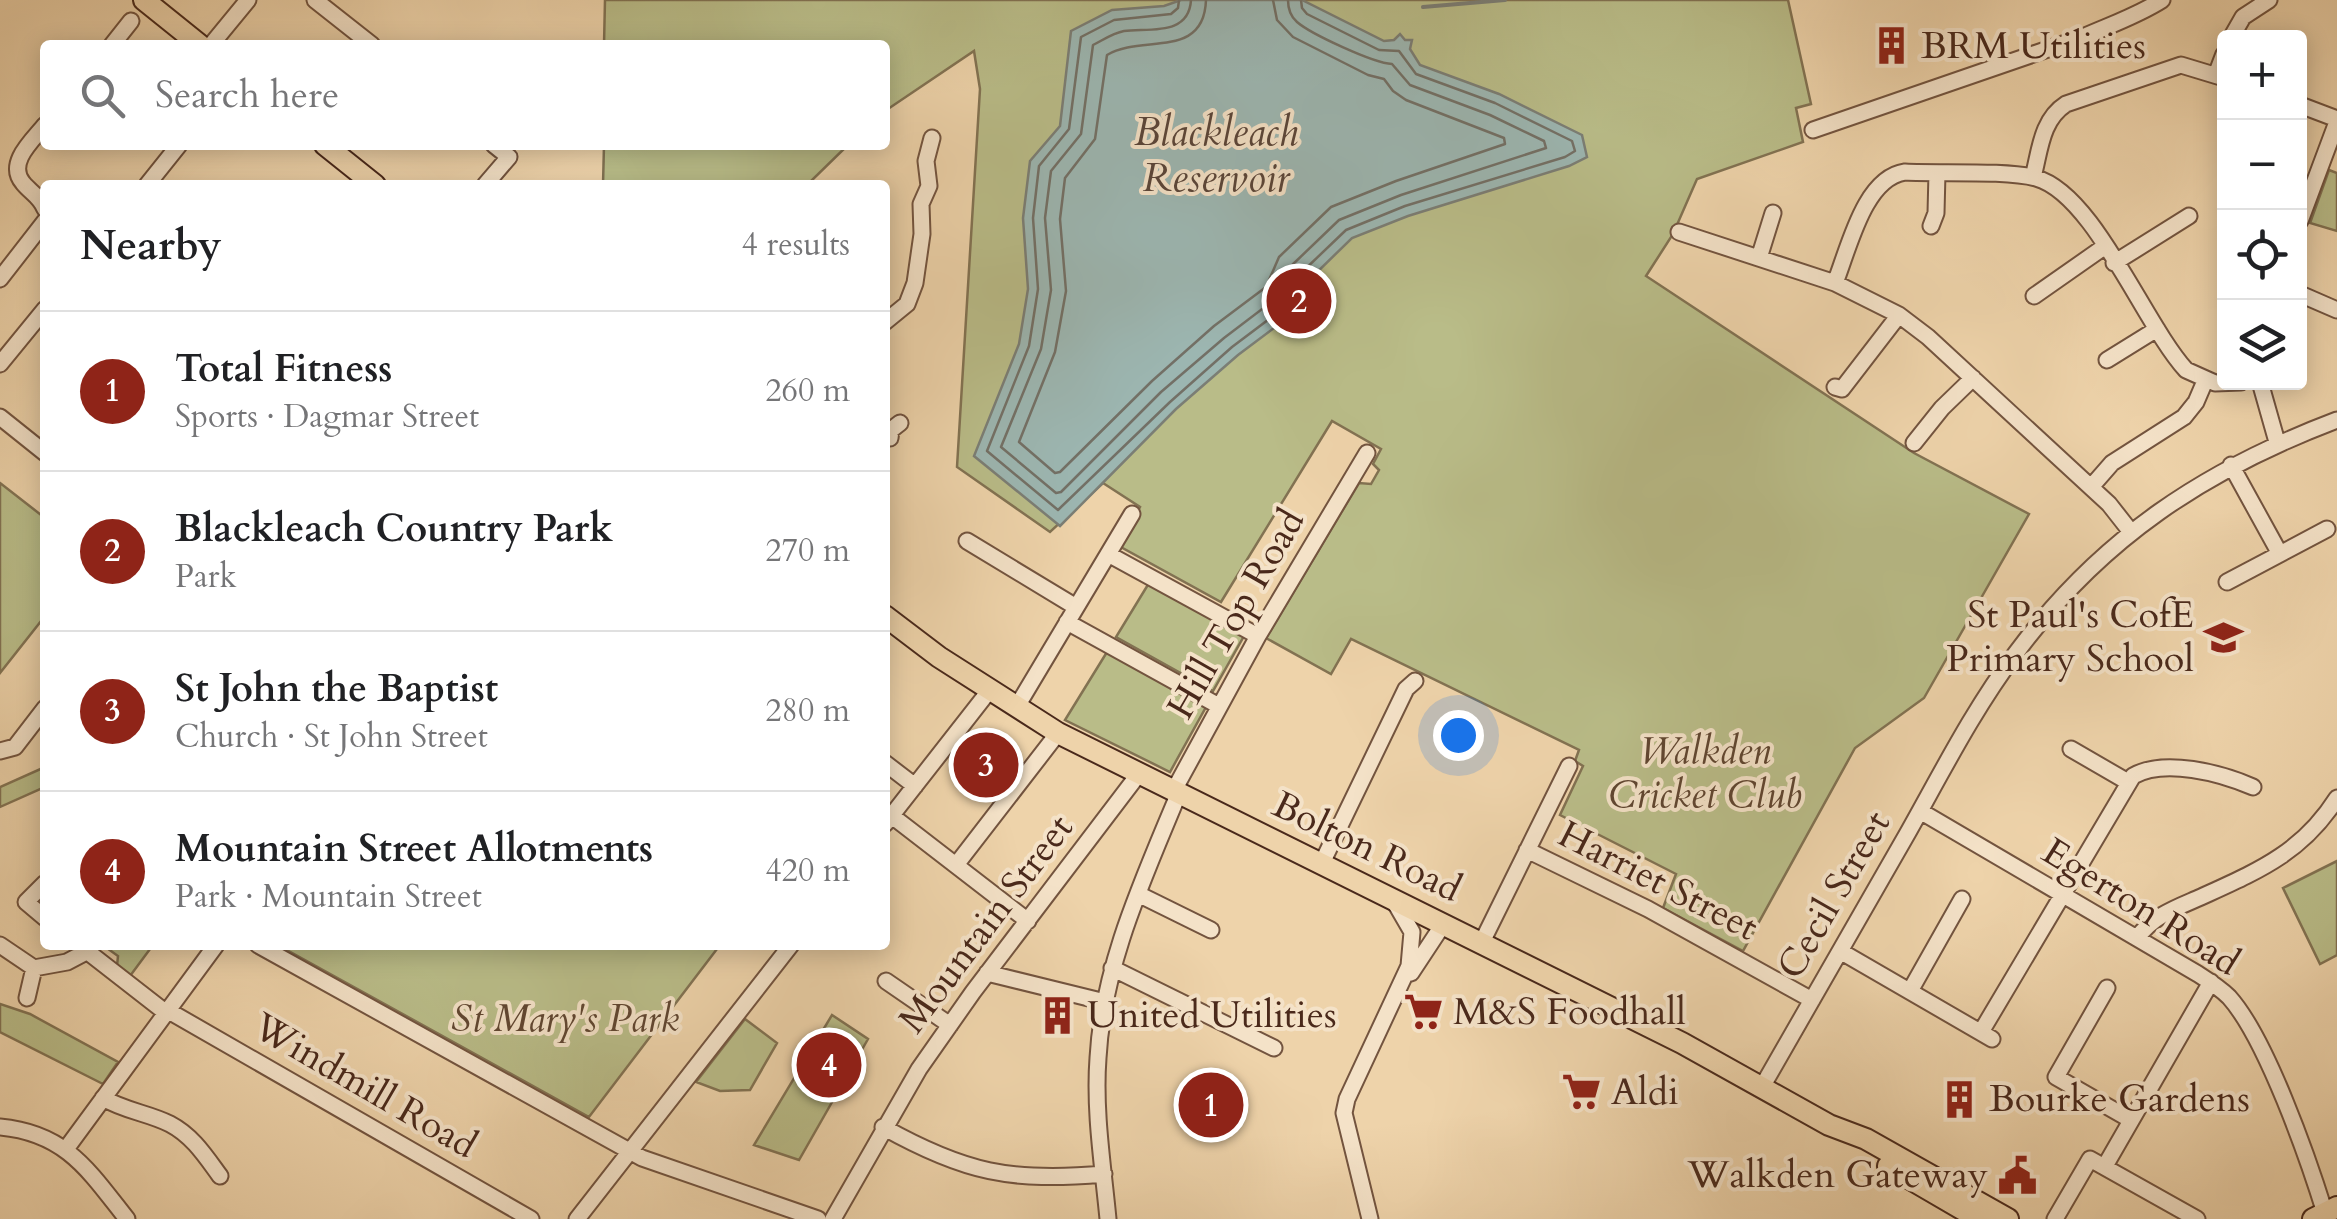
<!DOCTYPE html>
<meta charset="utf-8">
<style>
:root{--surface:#fff;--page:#f2f2f2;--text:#202124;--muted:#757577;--line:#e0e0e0;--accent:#8f2418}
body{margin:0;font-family:Cardo,serif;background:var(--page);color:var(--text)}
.controls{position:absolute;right:30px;top:30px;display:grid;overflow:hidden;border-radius:10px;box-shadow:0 5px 25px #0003}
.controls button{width:90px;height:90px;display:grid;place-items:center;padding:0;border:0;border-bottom:2px solid var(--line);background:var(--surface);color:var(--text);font:50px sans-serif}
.you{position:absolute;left:1458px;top:735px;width:35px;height:35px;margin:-25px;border:8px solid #fff;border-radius:50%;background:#1a73e8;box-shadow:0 0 0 15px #1a73e833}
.badge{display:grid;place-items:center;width:65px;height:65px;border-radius:50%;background:var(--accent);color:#fff;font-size:32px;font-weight:700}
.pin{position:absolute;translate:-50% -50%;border:5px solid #fff;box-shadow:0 2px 10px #0006}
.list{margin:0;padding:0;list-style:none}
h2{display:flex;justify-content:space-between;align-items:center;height:130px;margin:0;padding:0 40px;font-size:42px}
h2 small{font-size:32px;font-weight:400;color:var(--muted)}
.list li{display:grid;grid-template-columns:65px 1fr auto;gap:30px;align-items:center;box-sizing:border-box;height:160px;padding:0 40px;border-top:2px solid var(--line)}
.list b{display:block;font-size:38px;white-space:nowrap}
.list p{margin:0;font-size:32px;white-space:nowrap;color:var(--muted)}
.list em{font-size:32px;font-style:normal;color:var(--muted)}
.icon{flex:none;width:55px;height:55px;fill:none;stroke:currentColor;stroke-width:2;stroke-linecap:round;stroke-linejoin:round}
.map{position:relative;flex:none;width:2337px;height:1219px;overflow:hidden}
.search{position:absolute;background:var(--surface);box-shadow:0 5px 25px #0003;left:40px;top:40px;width:850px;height:110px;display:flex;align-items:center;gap:25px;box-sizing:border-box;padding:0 35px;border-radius:10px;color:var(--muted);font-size:38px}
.panel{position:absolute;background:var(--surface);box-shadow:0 5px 25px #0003;left:40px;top:180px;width:850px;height:770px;border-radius:10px}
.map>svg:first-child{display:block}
.green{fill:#b9bc88;stroke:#827252;stroke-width:2.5}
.water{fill:#9cb6b1;stroke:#7b7e75;stroke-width:2.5}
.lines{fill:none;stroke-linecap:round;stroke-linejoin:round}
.shore{stroke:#737066;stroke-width:2.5}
.stream{stroke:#7b7e75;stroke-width:4}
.minor-casing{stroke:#73543f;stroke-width:19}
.major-casing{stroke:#4a291b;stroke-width:24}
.minor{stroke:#f4e2c8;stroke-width:15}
.major{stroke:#eed3aa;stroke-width:20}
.labels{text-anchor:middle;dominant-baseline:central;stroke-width:8;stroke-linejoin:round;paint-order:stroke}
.poi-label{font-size:38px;fill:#4a291b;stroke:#f4e2c8;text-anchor:start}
.street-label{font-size:38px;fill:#4a291b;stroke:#f4e2c8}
.park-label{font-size:38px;font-style:italic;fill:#604631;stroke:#f4e2c8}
.water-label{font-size:40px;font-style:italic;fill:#5a4539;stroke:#f4e2c8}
</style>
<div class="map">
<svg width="2337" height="1219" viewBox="0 0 2337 1219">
<rect width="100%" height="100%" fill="#eed3aa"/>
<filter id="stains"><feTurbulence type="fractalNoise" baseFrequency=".002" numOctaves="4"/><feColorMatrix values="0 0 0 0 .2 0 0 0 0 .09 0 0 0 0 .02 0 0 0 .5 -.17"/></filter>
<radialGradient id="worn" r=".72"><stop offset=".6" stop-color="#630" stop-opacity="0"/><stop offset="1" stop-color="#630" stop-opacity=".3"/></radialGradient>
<!-- green -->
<path class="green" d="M605,0H1788L1811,104L1796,108L1803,142L1697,179L1673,234L1646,276L1914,453L2029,514L1924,698L1855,748L1743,951L1663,908L1676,874L1560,815L1583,766L1575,761L1579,750L1351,639L1331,674L1266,638L1359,483L1371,484L1379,470L1373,464L1381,449L1332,421L1221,602L1119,546L1140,507L1103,483L1050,532L957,467L980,89L974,51L885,111V45H604Z
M604,145H848L807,185H603Z
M2329,170L2337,173V231L2310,223Z
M0,483L45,518V616L0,673Z
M1149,583L1244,636L1213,691L1116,637Z
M1107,652L1206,707L1170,772L1065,720Z
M45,767V787L0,807V787Z
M2337,861V955L2320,964L2283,888Z
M93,945H153L130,976L117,966L118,956L104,946L96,949Z
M288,945H720L589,1117L285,949Z
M0,1004L30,1014L118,1062L103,1084L0,1032Z
M832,1015L868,1039L799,1160L754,1145Z
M745,1019L777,1043L750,1090L720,1091L696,1082Z"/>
<!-- water -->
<path class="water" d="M1181,0H1302L1384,41L1394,40L1400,34L1405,40H1412L1410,49L1420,65L1499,94L1582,135L1587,157L1569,166L1408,216L1352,238L1308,281L1298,310L1238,355L1176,409L1060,526L974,456L1019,344L1028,289L1023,218L1030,161L1060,126L1071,31L1112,10L1164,6Z"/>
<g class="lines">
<!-- shore -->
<path class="shore" d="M1179,0L1178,8L1171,14L1114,20L1081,37L1069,129L1039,166L1033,218L1038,289L1029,346L987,451L1058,510L1170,402L1232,347L1289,304L1300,274L1346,230L1405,206L1565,157L1575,151L1572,141L1495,103L1416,74L1399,51L1379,50L1307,14L1302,8L1301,0
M1191,0C1189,36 1150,28 1124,31C1113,33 1103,40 1093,45L1081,134L1051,171L1045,218L1051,290L1041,349L1001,447L1056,493L1061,492L1161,392L1224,338L1278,297L1290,267L1339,220L1401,195L1546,148L1544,141L1490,115L1410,85L1392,64C1373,63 1311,34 1297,22C1290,16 1288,9 1288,0
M1206,0C1204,60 1142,34 1107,55L1095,139L1065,178L1060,219L1066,291L1055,352L1019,442L1055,473L1060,472L1152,381L1214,326L1266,287L1279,257L1331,207L1396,181L1505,144L1504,138L1406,100L1393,91L1384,79L1368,75L1293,37L1277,20L1273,0"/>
<!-- stream -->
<path class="stream" d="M1423,7L1505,0"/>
<defs>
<path id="minor" d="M315,0L372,45
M2231,38L2243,17L2269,0
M112,45L131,21
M211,45L248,0
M2216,75L2224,54
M2300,105L2337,119
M45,125C33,140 6,163 23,183C31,193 40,196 45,209
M1813,130L2083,37C2110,25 2137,16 2162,0
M2033,177C2040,151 2041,120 2066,104L2181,65L2224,78
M147,185L179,145
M485,185L509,157L494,145
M2300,221L2337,122
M1931,226L1936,213L1937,173
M1679,232L1835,283L1899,315L1928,337L2109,504L2131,532
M1759,258L1773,213
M2114,263L2189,216
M0,279L45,221
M1835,283C1849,248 1864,178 1905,172C1940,174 2005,170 2036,178C2094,194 2144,324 2186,370L2215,383L2241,382
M2300,294L2337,310
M2034,296L2104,247
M885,322L907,304L915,283L922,234L921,204L929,186L926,161L932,138
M2107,360L2157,329
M0,364L45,309
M2260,382L2277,442
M1835,387L1842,389L1899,315
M0,417L45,453
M890,438L891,430L900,423
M1914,443L1942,408L1973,378
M2231,465L2280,554
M2091,487L2112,463L2184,417L2196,402L2205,381
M967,541L1076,607
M1108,554L1258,636
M2227,582L2327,529
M1067,622L1219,706
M1016,708L1132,514
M2071,749L2128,782
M0,751L15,747L45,708
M885,763L915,786
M1173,792L1258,636L1367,453
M1920,811L2198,974C2209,981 2220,988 2229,997C2266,1038 2308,1158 2325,1213
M892,816L1028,921
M885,824L989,691
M1527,850L1648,909L1812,1000
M956,865L1058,733
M1321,865L1406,689L1415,681
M45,883L26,902L45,918
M1138,894L1211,930
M2137,938C2154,915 2176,908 2201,897C2258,871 2302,853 2337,798
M1482,942L1569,766
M0,945L34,968L67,962L86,952
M79,945L165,1012
M258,945L642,1158L818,1219
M1840,951L1992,1039
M1112,968L1274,1048
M987,973L1105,1002
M1411,973L1444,923
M886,981L950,1025
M2107,988L2056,1077L2131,1120
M1910,991L1962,899
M27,998L34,968
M167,1010L531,1219
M1981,1032L2133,776C2164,758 2221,773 2253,787
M1762,1087C1810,1003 1858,919 1906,836C1941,774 1973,710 2016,653C2101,538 2205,470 2337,420
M103,1098C125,1111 148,1113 170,1124C193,1136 206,1157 220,1176
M0,1127C66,1133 89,1171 127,1219
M883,1127C965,1173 1011,1182 1104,1174
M66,1149L216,945
M2105,1166L2211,982
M577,1219L791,945
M833,1219L919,1069L973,992L1138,775
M1108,1219C1103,1166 1094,1111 1098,1058C1103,965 1143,880 1178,795
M1370,1219L1344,1113L1347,1099L1409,966L1412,932L1394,901
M2055,1219L2090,1159L2197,1219"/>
<path id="major" d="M144,0L200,45
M325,145L375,185
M885,616L939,657L1058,733L1682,1043L1829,1125L1866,1139L2008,1219
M1888,1166L1979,1219
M2313,1219L2337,1207"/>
</defs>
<!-- minor casing -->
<use href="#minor" class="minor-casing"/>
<!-- major casing -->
<use href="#major" class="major-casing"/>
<!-- minor -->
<use href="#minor" class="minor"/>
<!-- major -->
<use href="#major" class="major"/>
</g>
<!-- icons -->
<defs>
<symbol id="building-bare" viewBox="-9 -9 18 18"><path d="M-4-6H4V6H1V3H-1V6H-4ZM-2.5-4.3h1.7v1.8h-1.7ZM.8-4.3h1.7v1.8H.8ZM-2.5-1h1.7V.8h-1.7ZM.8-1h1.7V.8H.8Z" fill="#8f2418" stroke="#f4e2c8" stroke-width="2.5" paint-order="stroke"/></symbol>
<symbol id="school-bare" viewBox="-9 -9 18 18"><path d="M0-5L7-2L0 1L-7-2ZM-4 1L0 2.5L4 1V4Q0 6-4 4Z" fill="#8f2418" stroke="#f4e2c8" stroke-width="2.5" paint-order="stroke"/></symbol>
<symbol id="supermarket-bare" viewBox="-9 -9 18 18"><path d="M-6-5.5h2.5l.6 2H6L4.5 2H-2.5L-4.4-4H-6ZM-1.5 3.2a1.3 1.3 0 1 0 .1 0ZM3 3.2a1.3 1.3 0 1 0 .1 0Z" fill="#8f2418" stroke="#f4e2c8" stroke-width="2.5" paint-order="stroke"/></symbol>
<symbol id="civic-bare" viewBox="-9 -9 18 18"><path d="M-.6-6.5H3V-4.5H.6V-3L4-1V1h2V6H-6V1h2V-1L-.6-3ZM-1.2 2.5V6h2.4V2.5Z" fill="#8f2418" stroke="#f4e2c8" stroke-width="2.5" paint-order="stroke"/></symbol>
</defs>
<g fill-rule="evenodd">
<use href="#building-bare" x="1864" y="18" width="55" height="55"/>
<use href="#school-bare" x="2196" y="610" width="55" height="55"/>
<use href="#supermarket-bare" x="1396" y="984" width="55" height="55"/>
<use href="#building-bare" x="1030" y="988" width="55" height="55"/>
<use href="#supermarket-bare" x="1554" y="1064" width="55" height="55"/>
<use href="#building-bare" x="1932" y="1072" width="55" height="55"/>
<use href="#civic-bare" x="1990" y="1148" width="55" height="55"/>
</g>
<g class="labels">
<!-- poi labels -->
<g class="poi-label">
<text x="1921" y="46">BRM Utilities</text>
<text x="2194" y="615" text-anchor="end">St Paul's CofE<tspan x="2194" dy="44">Primary School</tspan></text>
<text x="1453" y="1012">M&amp;S Foodhall</text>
<text x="1087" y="1015">United Utilities</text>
<text x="1611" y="1092">Aldi</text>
<text x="1989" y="1099">Bourke Gardens</text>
<text x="1988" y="1175" text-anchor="end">Walkden Gateway</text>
</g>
<!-- street labels -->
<g class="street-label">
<text transform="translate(1236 614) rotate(-60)">Hill Top Road</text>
<text transform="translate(1367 847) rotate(26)">Bolton Road</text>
<text transform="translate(1658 881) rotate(27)">Harriet Street</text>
<text transform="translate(1834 895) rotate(-60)">Cecil Street</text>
<text transform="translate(2141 907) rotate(32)">Egerton Road</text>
<text transform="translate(986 924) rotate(-53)">Mountain Street</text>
<text transform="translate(365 1086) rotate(30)">Windmill Road</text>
</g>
<!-- park labels -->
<g class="park-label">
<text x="1705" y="751">Walkden<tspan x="1705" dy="44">Cricket Club</tspan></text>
<text x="565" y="1019">St Mary's Park</text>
</g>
<!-- water labels -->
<g class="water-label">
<text x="1216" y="132">Blackleach<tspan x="1216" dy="46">Reservoir</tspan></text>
</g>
</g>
<rect width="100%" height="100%" filter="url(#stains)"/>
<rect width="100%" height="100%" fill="url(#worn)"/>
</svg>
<div class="controls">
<button>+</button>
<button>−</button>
<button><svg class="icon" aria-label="locate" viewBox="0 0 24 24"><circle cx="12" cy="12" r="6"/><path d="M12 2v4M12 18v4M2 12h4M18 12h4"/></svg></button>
<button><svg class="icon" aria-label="layers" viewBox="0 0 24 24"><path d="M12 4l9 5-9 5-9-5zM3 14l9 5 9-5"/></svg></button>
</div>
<div class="you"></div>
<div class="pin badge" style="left:1211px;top:1105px">1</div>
<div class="pin badge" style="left:1299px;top:301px">2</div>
<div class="pin badge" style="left:986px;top:765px">3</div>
<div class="pin badge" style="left:829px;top:1065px">4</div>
<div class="search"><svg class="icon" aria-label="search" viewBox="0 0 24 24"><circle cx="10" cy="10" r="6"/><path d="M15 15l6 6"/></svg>Search here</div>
<section class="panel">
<h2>Nearby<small>4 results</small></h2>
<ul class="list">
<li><span class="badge">1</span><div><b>Total Fitness</b><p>Sports · Dagmar Street</p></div><em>260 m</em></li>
<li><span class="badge">2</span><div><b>Blackleach Country Park</b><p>Park</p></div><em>270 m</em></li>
<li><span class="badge">3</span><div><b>St John the Baptist</b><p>Church · St John Street</p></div><em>280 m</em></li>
<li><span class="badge">4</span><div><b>Mountain Street Allotments</b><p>Park · Mountain Street</p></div><em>420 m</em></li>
</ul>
</section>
</div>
